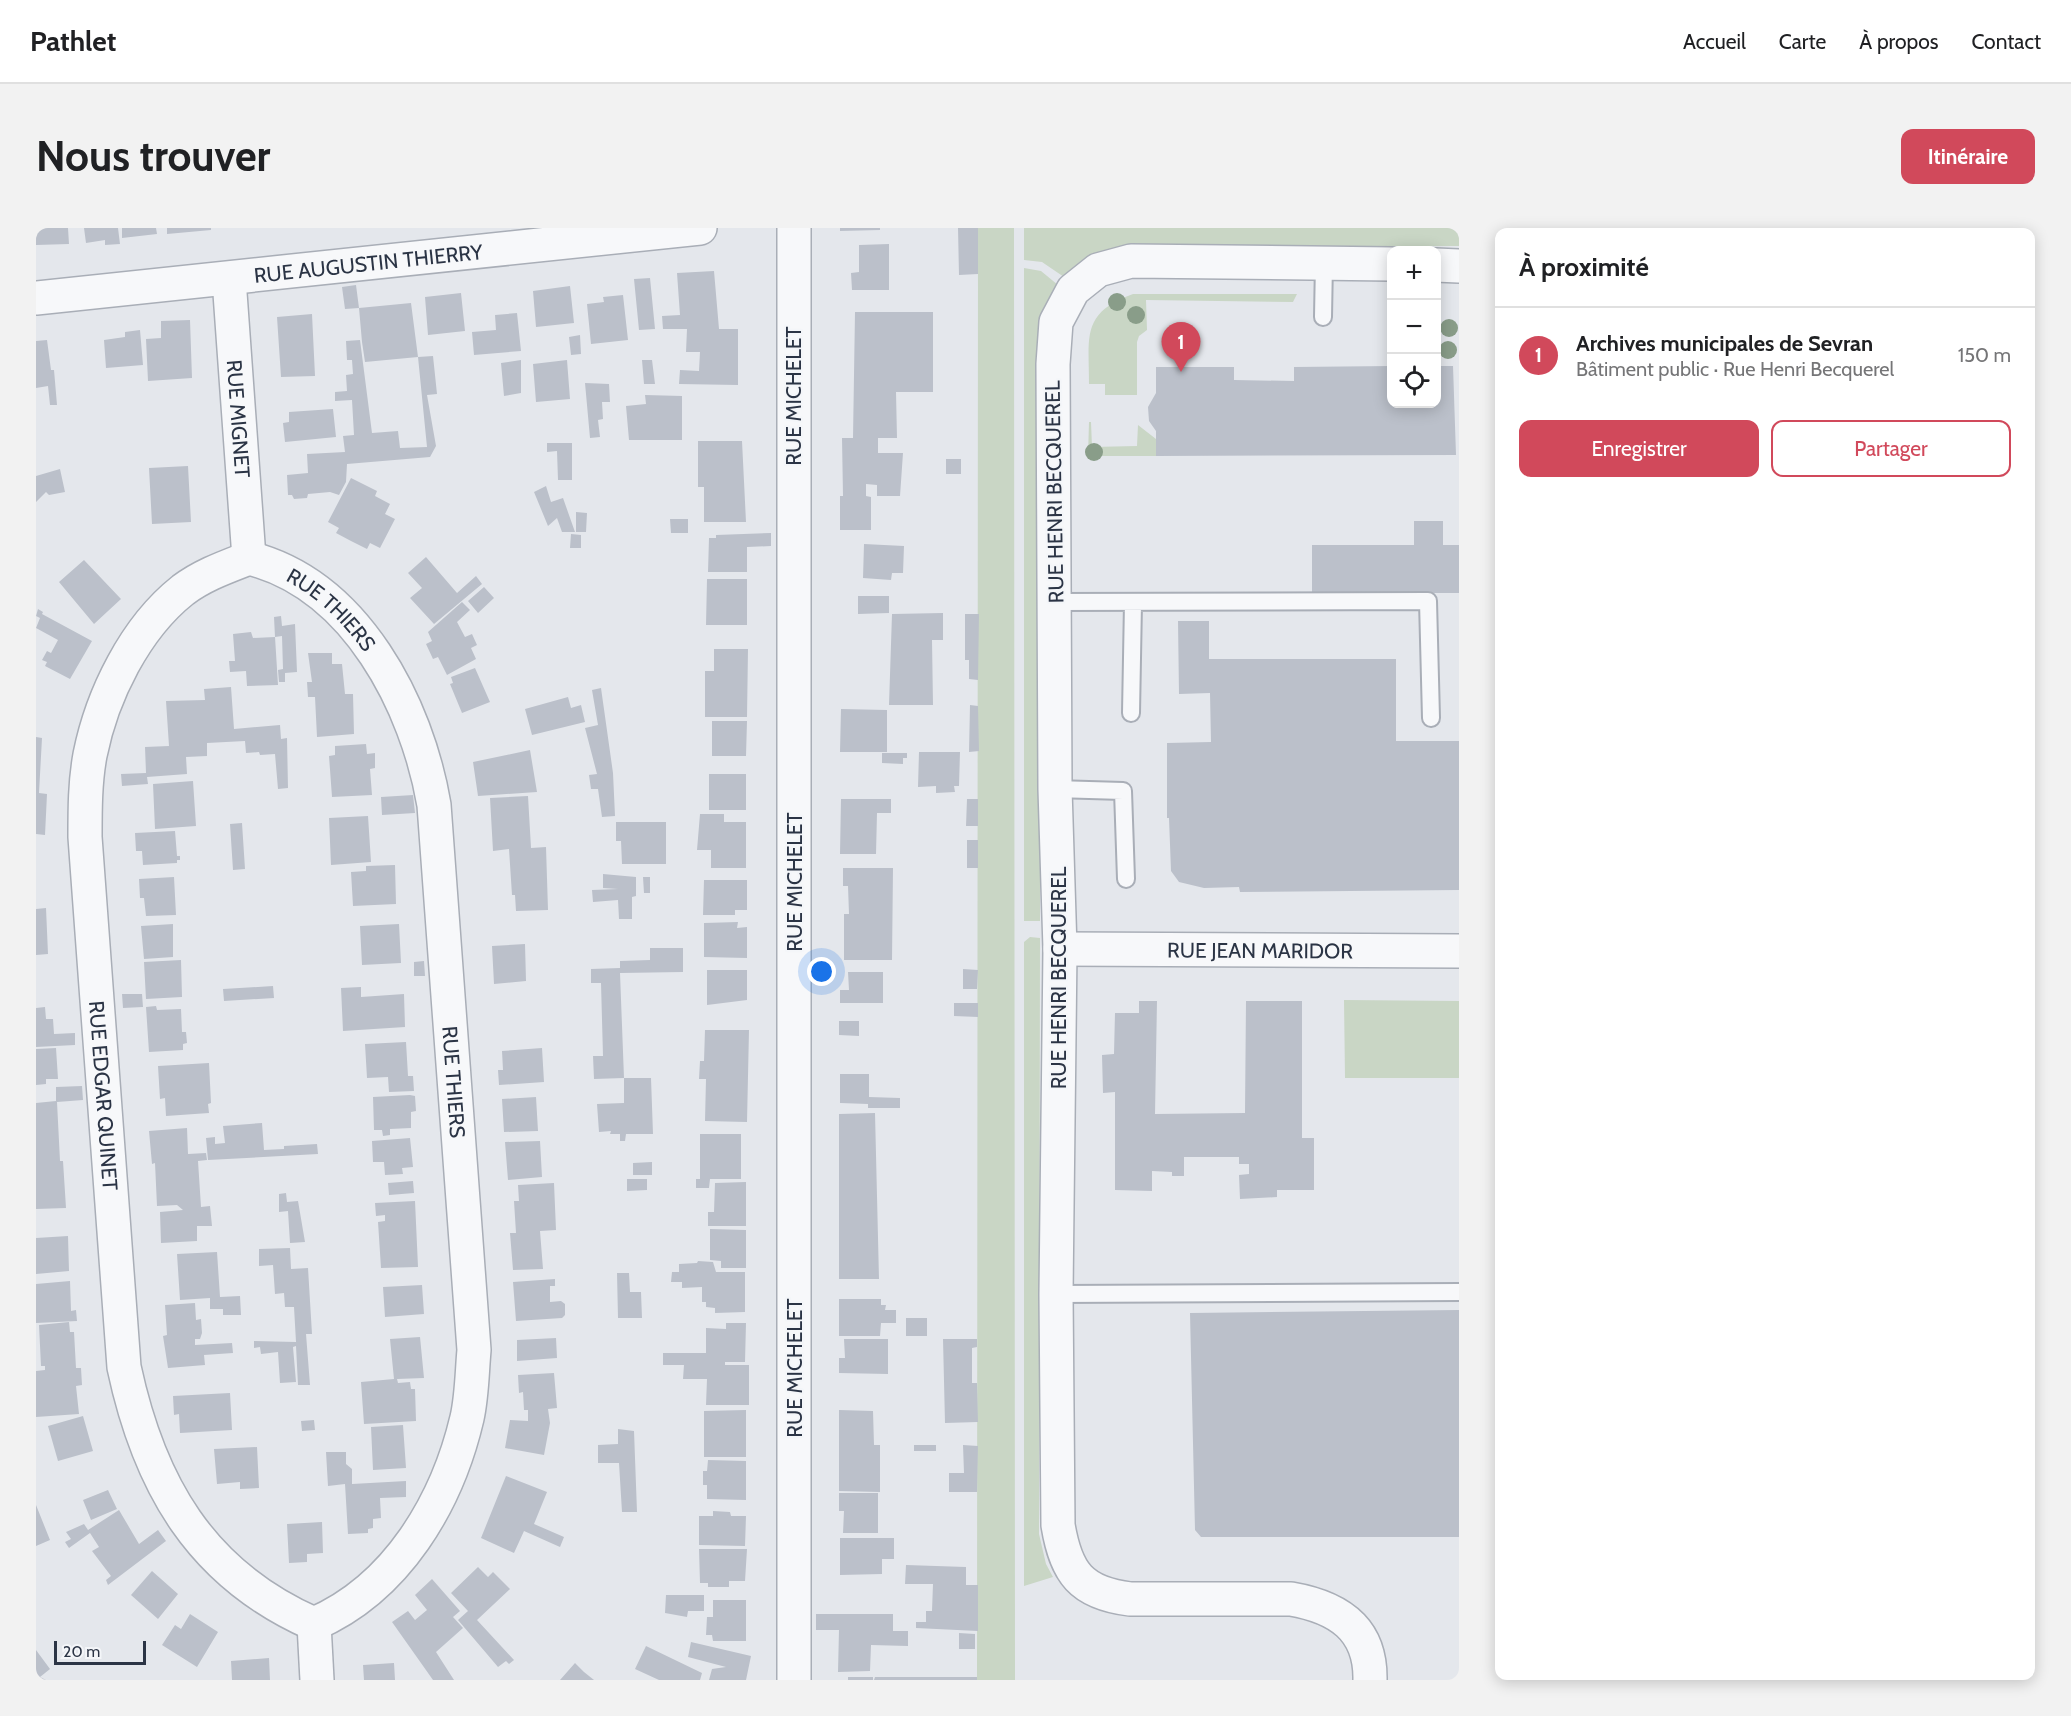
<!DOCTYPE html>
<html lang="fr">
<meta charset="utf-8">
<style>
:root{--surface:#fff;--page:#f2f2f2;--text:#202124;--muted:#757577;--line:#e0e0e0;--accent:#d1495b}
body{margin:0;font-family:Cabin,sans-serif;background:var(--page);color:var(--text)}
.controls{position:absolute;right:18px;top:18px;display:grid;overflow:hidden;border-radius:12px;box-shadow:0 3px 15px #0003}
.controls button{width:54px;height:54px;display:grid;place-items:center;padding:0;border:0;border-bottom:2px solid var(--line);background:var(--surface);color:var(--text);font:30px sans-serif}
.scale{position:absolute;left:18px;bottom:15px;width:92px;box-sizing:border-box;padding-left:6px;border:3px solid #2b3445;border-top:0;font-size:16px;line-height:21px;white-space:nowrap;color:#2b3445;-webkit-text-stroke:4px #f4f6f9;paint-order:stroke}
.you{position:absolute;left:786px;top:744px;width:21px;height:21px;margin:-15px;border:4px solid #fff;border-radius:50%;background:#1a73e8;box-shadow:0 0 0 9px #1a73e833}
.badge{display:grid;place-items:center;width:39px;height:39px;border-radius:50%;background:var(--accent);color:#fff;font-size:20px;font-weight:700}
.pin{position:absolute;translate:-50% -50px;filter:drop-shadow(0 2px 3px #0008)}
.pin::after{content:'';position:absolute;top:32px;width:21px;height:18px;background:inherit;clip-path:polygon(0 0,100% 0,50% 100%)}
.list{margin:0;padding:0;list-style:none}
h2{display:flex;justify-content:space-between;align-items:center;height:78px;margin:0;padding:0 24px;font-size:26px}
h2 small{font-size:20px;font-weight:400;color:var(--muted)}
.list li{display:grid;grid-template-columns:39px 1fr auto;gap:18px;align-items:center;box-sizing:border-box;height:96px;padding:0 24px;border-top:2px solid var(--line)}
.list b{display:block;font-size:22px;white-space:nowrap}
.list p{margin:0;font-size:20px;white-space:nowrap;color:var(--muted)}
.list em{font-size:20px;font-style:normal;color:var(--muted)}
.actions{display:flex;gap:12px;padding:18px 24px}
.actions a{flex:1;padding:14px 0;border:2px solid var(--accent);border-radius:12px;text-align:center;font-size:21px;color:var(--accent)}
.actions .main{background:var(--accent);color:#fff}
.icon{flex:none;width:33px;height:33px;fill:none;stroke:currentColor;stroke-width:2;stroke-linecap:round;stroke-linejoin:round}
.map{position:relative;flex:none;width:1423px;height:1452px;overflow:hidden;border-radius:12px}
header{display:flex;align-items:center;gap:36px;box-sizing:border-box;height:84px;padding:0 30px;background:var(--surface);border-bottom:2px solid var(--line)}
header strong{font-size:28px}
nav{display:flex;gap:33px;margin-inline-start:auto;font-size:21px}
.intro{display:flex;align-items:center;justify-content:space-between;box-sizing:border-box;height:144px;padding:0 36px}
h1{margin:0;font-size:42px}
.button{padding:15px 27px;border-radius:12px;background:var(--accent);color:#fff;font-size:21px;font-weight:700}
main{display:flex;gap:36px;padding:0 36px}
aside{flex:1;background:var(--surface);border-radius:12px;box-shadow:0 3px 15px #0003}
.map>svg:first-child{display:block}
.green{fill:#c9d6c5}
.building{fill:#bbc0ca}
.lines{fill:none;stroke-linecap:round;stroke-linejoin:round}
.lane-casing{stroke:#a9aeb7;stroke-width:20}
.street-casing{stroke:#a9aeb7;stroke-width:36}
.lane{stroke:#f7f8fa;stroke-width:16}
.street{stroke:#f7f8fa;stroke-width:33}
.tree{fill:#899d89}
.labels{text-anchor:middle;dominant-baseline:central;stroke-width:4.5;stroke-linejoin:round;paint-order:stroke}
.street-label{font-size:21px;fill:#2b3445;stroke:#f4f6f9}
</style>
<header>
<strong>Pathlet</strong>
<nav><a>Accueil</a><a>Carte</a><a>À propos</a><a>Contact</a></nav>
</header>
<div class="intro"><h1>Nous trouver</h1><a class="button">Itinéraire</a></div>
<main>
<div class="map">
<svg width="1423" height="1452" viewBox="0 0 1423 1452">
<rect width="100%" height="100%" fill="#e4e7ec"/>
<!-- green -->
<path class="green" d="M942,0H978L979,1452H941Z
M988,0H1423V18L1089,19L1054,29L1028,49L1006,34L988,32Z
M988,40L1005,43L1022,57L1005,99L1004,693H988Z
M1097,66H1261L1257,74L1110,72L1111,102L1103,108L1101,114V167H1069V156H1053C1053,108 1045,85 1097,66Z
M1053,194H1055L1056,219L1101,218L1102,197L1120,211V228H1052Z
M994,709L1004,710L1003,1306L1010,1336L1017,1349L988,1358V714Z
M1308,772L1423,773V850H1309Z"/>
<!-- building -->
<path class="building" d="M0,0H32L33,16L0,17Z
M48,0H82L84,16L69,17V12L50,15Z
M86,0H120L121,6L86,10Z
M131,0H175V2L131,6Z
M804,0H844V2L804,3Z
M922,0H942V46L923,47Z
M853,16V62H816L815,45L823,44V17Z
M678,43L683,101H702V157L643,156L644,142L663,143L664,124H650L651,101H627L626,88L644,87L641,45Z
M614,50L619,101L603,102L598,51Z
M320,57L323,80L309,81L306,59Z
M534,58L538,95L500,99L497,63Z
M425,65L429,103L392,107L389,69Z
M587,67L592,112L555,116L551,76L568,74L567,69Z
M375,75L382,129L397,128L401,166L391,167L400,218L394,229L311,236L310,254L303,267L294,264L272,266L271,270L258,271L256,267H252L251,247L272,245L271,226L309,224L307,208L318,207L316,172L299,173V164L311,163L310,147L317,146L316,132H311L310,113L324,112L336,205L362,203L364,220L391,219L382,129L329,134L326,114L323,80Z
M819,84H897V164H860L861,210H842V225H867L864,268H841V257L830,256V268L835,269V302H804V268H807L806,210H817Z
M481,85L485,123L438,127L436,104L460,102L459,87Z
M276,86L279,148L245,149L241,89Z
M154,92L156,150L112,153L110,111L125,110V93Z
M104,102L107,137L70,140L68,112L89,109V104Z
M544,107L545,126L535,127L533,109Z
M11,112L15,142H18L21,177H14L12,158L0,160V113Z
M485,132V165L468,168L465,135Z
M531,132L534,171L500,174L497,136Z
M606,132H616L619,156H608Z
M1356,138V176H1401V138H1417L1420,227L1120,228V203L1113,193L1112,179L1120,165V139H1198V152L1258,153V139Z
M549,155L573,156L574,174H566L567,191L562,192L564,209L554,210Z
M609,167L646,168V212H593L590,178L610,176Z
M297,181L300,209L249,214L247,195L253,194V184Z
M662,213H706L710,294H668V259H662Z
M511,215H536V252H522L521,223L511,224Z
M910,231H925V246H910Z
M152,238L155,294L116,296L113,240Z
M24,241L29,264L13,267L10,264L0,274V248Z
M315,250L341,263L339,268L354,276L349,286L359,291L344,320L334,315L331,321L315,313L300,305L303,300L292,294Z
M510,258L515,274L527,270L539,304H526L521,290L512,298L498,264Z
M540,284L551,285L550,304H540Z
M634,291H652V305H635Z
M1378,293H1407V317H1423V365H1276V317H1378Z
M735,305V318L711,319V344H672L673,310H680V307Z
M535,306L545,307V320H534Z
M828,316L868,318L867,345H856L855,352L827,350Z
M390,329L421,365L440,348L446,356L398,396L374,370L386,360L372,345Z
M48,332L85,371L58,396L23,354Z
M671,351H711V397H670Z
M448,359L458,370L442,385L432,373Z
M822,368H853V385L822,386Z
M426,374L434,382L421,394L429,409L436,406L441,417L435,420L440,431L411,447L402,429L397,431L390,416L396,413L392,404Z
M2,381L7,384L6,386L56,413L34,451L9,438L11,434L6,432L11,423L15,425L22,412L0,400L4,390L0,388Z
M907,385V412H896L897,477H853L856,386Z
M929,386H943L942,452L933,451V432H929Z
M245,388L246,398L259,396L261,444L249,445V454H243L242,442L247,441L246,408L239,409L238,389Z
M1142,393H1173V431H1360V513H1423V662L1204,664L1203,659L1168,660L1143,654L1135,643L1133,590H1131V515L1175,514L1174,465L1143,466Z
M215,404L217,410L239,409L242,457L211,458L210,443L194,444L193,433H199L197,406Z
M678,421H712L711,489H669V443H678Z
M272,425H296V436H306L309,466H317L318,506L281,509L279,469H272L271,454H276Z
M439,440L454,474L426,485L414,456L417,455L415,449Z
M195,459L198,501L244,497L245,511L251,510L252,560L242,561L239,526L224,527L223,524L210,525L209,513L171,515V528L150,529L151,546L111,549L112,556L86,558L85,546L110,545L109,519L133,518L130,473L169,472L168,461Z
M565,460L577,545L579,588L566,589L562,561H555L553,547L561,546L549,500L562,497L556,462Z
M532,469L535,480L545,477L549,494L496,507L489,481Z
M934,477L942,478L943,523L933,524Z
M805,481L851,482V524H804Z
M676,493H711L710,528H676Z
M0,509L6,510L3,565L11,566L9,607L0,606Z
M330,516L331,526L339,525V540L334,541L336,567L296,569L293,528L299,527V518Z
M494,522L501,564L442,568L437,534Z
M883,524H924L923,558H918L919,564L900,565V558L882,559Z
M846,525H871V530H867V536L846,535Z
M673,546H710V582H673Z
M157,553L160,598L119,601L117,556Z
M377,567L379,585L346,587L345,569Z
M492,568L495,620L510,619L512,682L480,683L479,667H476L473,621L457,623L454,570Z
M805,571H855V585H841L840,626H804Z
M931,571H942V598H930Z
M664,586H688V594H710V640H675V622H661Z
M332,588L335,634L295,637L293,590Z
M580,594H630V636H586L585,613H580Z
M206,595L209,641L197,642L194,596Z
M139,603L141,628H144V632H141V635L107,637L106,623H100L99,605Z
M931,612H942V640H931Z
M359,637L360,676L317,678L315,644L330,643V638Z
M807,640H857L856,732H808V686H813L812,658H807Z
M567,646L600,649V668L596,669V691H583L582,672L557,674L556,662L582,661L567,660Z
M138,649L140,687L110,688L108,670H104L103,651Z
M607,649H614V665H608Z
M668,652H711V682H699V687H667Z
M10,680L12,726L0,727V681Z
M702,694L701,700L711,699V730L668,729V695Z
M137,696V729L108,731L105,698Z
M363,696L365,735L326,737L324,698Z
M489,716L490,753L458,756L456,718Z
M614,720H647V744L584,745L588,850L558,851L557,828H567L565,755H555V741L584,740V733L614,732Z
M145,732L146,769L110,771L108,734Z
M388,733L389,748H378V734Z
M927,741L942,742L941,761H927Z
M671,742H711V772L671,777Z
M812,744H847V775H804V762H813Z
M237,758L238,770L188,773L187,761Z
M325,759V769L368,766L369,799L307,803L305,760Z
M86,766H106L107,779L87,780Z
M1103,773H1121L1119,886L1209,885L1210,773H1266V910H1278V962H1241V969L1204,971L1203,947L1213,946V936H1203V929H1148V948H1136V944L1116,943V963L1079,962V864L1067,865L1066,827L1078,826L1079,785H1103Z
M918,775H942V789L918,788Z
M120,778L121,782L145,781L146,804H150L151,815L147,816V822L113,824L110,779Z
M9,779L10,791H17L18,806L39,805V817L0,819V780Z
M803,793H823V808L803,807Z
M669,802H713L711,894L669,893L670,851H663L664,833H668Z
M370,814L372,848H377L378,863L353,864L352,849L331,850L329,816Z
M20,820L22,851H10V856L0,857V821Z
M506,820L508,854L463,857L462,842H467L466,823Z
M173,835L175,875L172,876L173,885L130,888L129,870L124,871L122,838Z
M804,846H833V869L864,870V880H832V876L804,875Z
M588,850H615L617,906H590L589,913H584V906H574L575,903L563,904L561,876L588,875Z
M46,858L47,872L21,874L24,933H27L30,980L0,981V875L20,873V859Z
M374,867L379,868L380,883L375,884V900L354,901V907L347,908L346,902H338L337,869Z
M500,869L502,903L468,904L466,871Z
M839,885L843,1051H803V886Z
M226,895L228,922L248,921V918L281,916L282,926L172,932L170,910L179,909V916L189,915L187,898Z
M151,900L152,926L170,925L171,932L162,933L165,979L174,978L176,998H161V1013L125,1015L124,984L147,982L141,977L121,978L119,935L116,936L113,903Z
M664,906H705V951H674L673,960H660V951H664Z
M374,910L377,939L366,940L367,946L349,947L348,934H337L336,913Z
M504,913L506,949L472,952L469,914Z
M616,934V947H597V935Z
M591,951H611V962L591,963Z
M377,953L378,965L353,967L352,955Z
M710,954V998H672V984H678L679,955Z
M518,955L520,1002L504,1003L507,1041L477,1042L474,1005H480L478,973H483L482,957Z
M250,965L251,974L262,973L269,1014L254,1015L252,983L243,984V966Z
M379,973L382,1039L345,1040L342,994L349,993V987L340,988L339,975Z
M674,1001L710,1002V1040H685V1033L674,1032Z
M32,1008L33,1043L0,1046V1010Z
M254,1020L255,1041L272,1040L276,1106H270L274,1157H262L260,1118L257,1119L260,1154L244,1155L242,1124L225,1126L224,1119L218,1120V1113L260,1114L258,1079H249L248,1065L239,1066L237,1037L223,1038V1021Z
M181,1024L184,1069L204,1068L205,1087H187V1081H174V1070L144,1072L141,1026Z
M662,1033L677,1034L680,1044H709V1084L679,1085V1080L670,1079V1074H666V1059L646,1060V1054H635L636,1044H643V1036L661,1035Z
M581,1045H593L594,1064H605L606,1090H582Z
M519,1051V1058H514V1074L525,1073L529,1076V1087L526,1090L480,1093L477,1054Z
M34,1053L35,1083L40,1082L41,1093L0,1095V1056Z
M386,1057L388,1086L349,1089L347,1059Z
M803,1071H845V1077H850L849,1082H860V1095H845L844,1108H803Z
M159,1075L160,1092L165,1091L166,1105L164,1111H159V1117L196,1115L197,1125L168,1127L169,1137L132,1140L127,1108L131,1107L129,1077Z
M1423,1082V1309H1165L1159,1302L1154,1085Z
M870,1090H891V1108H870Z
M33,1094L34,1104H38L40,1140H45L46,1157L40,1158L43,1186L0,1189V1143L9,1142V1138H5L3,1097Z
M690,1095H710L709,1134H689V1137H713V1177H670L671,1151H647L648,1137H627V1125H670V1100L690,1101Z
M384,1109L388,1150L361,1151L362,1155L374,1154L375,1161H379L380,1193L328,1196L325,1154L358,1151L354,1111Z
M520,1110L521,1130L481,1133V1112Z
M808,1111H852V1146L803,1145V1130H809Z
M907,1111H941V1119L936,1120V1155H941L942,1194L909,1195Z
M518,1145L521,1180L512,1181L514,1195L508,1227L469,1220L474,1192L492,1193V1182H488L487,1164L483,1165L482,1147Z
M194,1165L196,1202L144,1205L143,1186L138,1187L137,1168Z
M710,1182V1229H668V1183Z
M803,1182L837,1183L838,1217H844V1264L803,1263Z
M47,1188L57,1223L22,1233L12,1198Z
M278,1192L279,1202L266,1203L265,1193Z
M367,1197L370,1240L337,1242L335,1199Z
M582,1201L598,1203L601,1284H586L583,1235H562V1217L582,1216Z
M878,1217H900V1223H878Z
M927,1217L942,1218L941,1264H913V1245H928Z
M221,1219L223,1260L204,1261V1254L181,1256L178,1221Z
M290,1224H310V1236L316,1241V1256L370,1253V1269L344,1270L345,1290L337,1291V1300L332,1301V1305L312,1306L309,1256L292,1258Z
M672,1232L710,1233V1272L671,1271V1257H667V1243H671Z
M470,1248L511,1264L498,1296L528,1309L524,1319L488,1303L478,1325L445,1310Z
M72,1262L81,1281L55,1292L47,1272Z
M803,1265H842V1305H807L808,1283H803Z
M0,1277L14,1312L0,1318Z
M83,1282L103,1316L122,1302L130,1313L72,1357L70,1352L75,1348L56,1323L63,1319L54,1305L33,1320L29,1314L35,1311L30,1304L48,1296L52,1302Z
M677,1283L694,1284L695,1288H710L709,1318L663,1317V1288H677Z
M286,1294L287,1325L271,1326V1334L253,1335L251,1296Z
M804,1310H858V1331H846V1346L804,1347Z
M663,1321H711L709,1353H693V1359H672V1355H664Z
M870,1337L930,1339V1357H942V1403L880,1400V1394H890V1383H896L897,1356H869Z
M442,1339L452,1349L457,1344L474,1361L441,1392L478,1432L473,1436L470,1433L462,1439L422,1392L432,1383L415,1365Z
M116,1343L142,1366L122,1391L95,1367Z
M396,1351L424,1383L417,1389L427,1400L400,1424L418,1452H397L356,1394L372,1383L379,1392L391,1382L379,1367Z
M630,1367H668V1383H652L651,1389L629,1385Z
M677,1372H710V1413H677L676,1407H670L671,1389H677Z
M154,1386L182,1404L161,1439L126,1417L139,1397L145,1401Z
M780,1386H857V1403H872V1418L835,1417L834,1443L802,1444L803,1402H780Z
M923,1405L939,1406V1421H923Z
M655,1414L715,1428L710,1452H673L676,1441L690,1439L652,1429Z
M610,1418L666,1445L664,1452H623L599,1441Z
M0,1422L14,1441L4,1449L10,1452H0Z
M233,1430L234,1452H196L195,1433Z
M358,1435L359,1452H328L327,1437Z
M539,1435L548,1444L558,1452H524Z
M812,1449H837V1452H812Z
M839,1449H941V1452H838Z"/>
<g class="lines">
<defs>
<path id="lane" d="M1287,89L1288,34
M1019,374L1392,373L1395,490
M1095,485L1097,375
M1019,561L1087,563L1090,651
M1020,1066L1423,1064"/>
<g id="street">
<path d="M1400,37L1423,38"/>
<path id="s1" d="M193,51L213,330"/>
<path id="s2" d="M0,70L664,0"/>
<path id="s3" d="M213,330C190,339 167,347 147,362C99,400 66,467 54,527C49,554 49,581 49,609L88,1139C113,1256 164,1346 278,1396"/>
<path id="s4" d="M213,330C320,357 381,477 398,577L438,1122C436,1144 436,1168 431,1190C411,1275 361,1360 278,1396"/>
<path id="s5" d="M1024,721L1423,723"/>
<path d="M278,1396L281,1452"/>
<path d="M758,1452V0"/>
<path d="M1334,1452C1335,1400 1301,1379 1255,1371H1094C1045,1365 1030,1345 1022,1297L1020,1066L1024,721L1019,561L1017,136L1020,94L1037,62L1062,42L1095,33L1356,36"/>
</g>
</defs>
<!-- lane casing -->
<use href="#lane" class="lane-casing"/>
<!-- street casing -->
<use href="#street" class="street-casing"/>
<!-- lane -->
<use href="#lane" class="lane"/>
<!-- street -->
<use href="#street" class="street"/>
</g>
<!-- trees -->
<g class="tree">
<circle cx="1081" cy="74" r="9"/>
<circle cx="1100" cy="87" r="9"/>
<circle cx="1413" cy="100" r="9"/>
<circle cx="1412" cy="122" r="9"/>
<circle cx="1058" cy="224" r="9"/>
</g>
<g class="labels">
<!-- street labels -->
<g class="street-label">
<text stroke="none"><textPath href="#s2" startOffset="334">RUE AUGUSTIN THIERRY</textPath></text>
<text transform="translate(757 168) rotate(-90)">RUE MICHELET</text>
<text stroke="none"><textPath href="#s1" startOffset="140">RUE MIGNET</textPath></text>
<text transform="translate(1018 264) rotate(-91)">RUE HENRI BECQUEREL</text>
<text stroke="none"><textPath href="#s4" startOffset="99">RUE THIERS</textPath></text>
<text transform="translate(758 654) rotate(-90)">RUE MICHELET</text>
<text stroke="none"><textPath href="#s5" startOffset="200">RUE JEAN MARIDOR</textPath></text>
<text transform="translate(1022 750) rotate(-90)">RUE HENRI BECQUEREL</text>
<text stroke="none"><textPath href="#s4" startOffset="603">RUE THIERS</textPath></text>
<text stroke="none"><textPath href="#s3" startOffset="608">RUE EDGAR QUINET</textPath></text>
<text transform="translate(758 1140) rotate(-90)">RUE MICHELET</text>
</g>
</g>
</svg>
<div class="controls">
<button>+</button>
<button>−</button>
<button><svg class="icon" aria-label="locate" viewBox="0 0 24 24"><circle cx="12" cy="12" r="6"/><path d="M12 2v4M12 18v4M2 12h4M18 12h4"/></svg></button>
</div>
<div class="scale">20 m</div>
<div class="you"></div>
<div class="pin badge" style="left:1145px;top:144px">1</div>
</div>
<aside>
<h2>À proximité<small></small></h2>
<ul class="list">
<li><span class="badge">1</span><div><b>Archives municipales de Sevran</b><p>Bâtiment public · Rue Henri Becquerel</p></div><em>150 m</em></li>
</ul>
<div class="actions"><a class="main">Enregistrer</a><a>Partager</a></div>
</aside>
</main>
